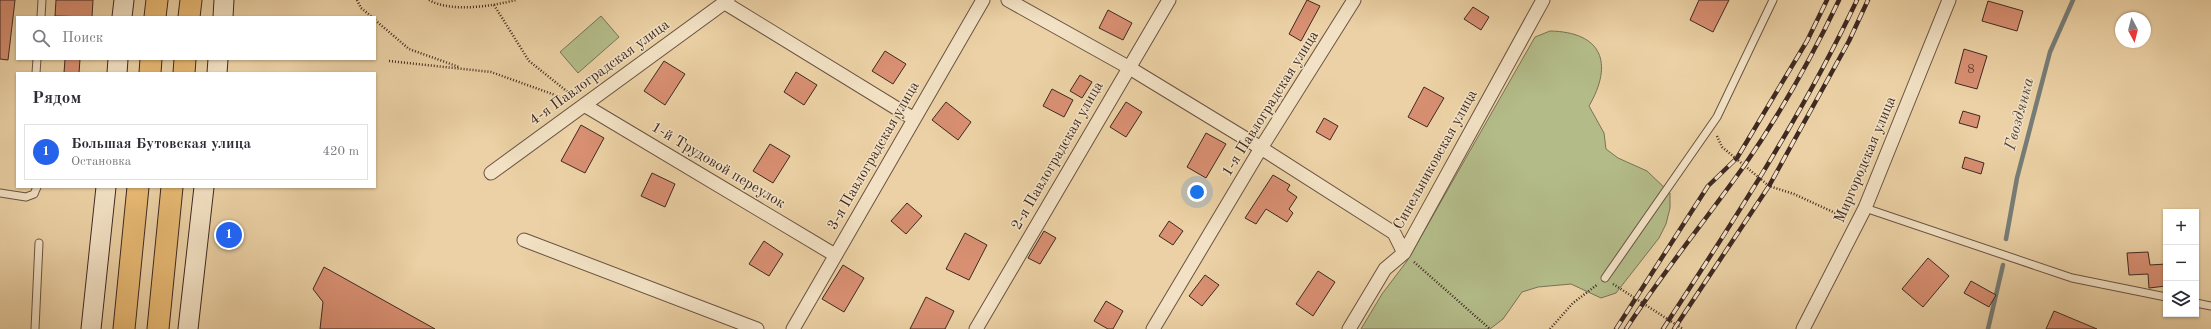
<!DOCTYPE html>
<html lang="ru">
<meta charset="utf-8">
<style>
:root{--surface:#fff;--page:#f7f7f7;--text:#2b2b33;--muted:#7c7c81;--line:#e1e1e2;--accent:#2563eb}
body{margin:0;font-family:"Old Standard TT",serif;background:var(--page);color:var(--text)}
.controls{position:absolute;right:12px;bottom:12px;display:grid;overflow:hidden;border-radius:0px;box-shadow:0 1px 3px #0004}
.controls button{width:36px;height:36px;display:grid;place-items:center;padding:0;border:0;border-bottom:1px solid var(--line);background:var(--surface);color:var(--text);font:20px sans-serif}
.compass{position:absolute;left:2115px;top:12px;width:36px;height:36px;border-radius:50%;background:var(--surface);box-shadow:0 1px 3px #0004;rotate:173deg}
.you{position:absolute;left:1197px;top:192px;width:14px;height:14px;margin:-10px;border:3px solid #fff;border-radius:50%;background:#1a73e8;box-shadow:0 0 0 6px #1a73e833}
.badge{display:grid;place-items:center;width:26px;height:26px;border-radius:50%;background:var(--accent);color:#fff;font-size:13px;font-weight:700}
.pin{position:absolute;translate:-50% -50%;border:2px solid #fff;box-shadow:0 1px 4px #0006}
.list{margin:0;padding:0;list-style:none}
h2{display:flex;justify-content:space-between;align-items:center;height:52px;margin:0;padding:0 16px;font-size:17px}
h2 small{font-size:13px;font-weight:400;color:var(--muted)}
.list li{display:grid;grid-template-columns:26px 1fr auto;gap:12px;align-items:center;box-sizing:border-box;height:56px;margin:0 8px 8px;padding:0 8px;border:1px solid var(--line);border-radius:0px}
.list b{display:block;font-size:15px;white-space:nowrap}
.list p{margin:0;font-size:13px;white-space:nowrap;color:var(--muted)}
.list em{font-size:13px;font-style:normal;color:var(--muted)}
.icon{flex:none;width:22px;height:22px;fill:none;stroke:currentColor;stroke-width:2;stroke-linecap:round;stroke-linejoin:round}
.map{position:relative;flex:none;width:2211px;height:329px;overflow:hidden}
.search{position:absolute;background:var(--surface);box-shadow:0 1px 3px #0004;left:16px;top:16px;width:360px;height:44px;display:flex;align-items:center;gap:10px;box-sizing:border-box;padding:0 14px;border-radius:0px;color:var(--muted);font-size:15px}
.panel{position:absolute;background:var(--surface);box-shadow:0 1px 3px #0004;left:16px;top:72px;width:360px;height:116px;border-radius:0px}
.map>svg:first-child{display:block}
.green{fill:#b3bc89;stroke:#797255}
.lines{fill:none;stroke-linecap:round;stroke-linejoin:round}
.stream{stroke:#767d77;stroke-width:4.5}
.building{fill:#d88f72;stroke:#3f2921}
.lane-casing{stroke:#6a5342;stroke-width:9}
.street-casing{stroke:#6a5342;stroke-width:15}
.secondary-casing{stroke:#3f2921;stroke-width:21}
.primary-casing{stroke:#3f2921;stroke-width:23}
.path{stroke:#3f2921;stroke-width:2.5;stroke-dasharray:1 2;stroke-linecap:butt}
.lane{stroke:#f2e1c4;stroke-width:7}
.street{stroke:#f2e1c4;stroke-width:13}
.secondary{stroke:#f2e1c4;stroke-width:19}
.primary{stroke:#e6b872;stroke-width:21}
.rail-casing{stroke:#3f2921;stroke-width:4.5}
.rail{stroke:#f2e1c4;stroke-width:3;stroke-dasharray:9;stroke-linecap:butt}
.labels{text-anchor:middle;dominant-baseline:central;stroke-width:3;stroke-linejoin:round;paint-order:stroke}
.number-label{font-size:13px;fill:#654235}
.street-label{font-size:15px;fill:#3f2921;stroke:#f2e1c4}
.water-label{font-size:16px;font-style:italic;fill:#51453e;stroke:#f2e1c4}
</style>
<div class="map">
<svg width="2211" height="329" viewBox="0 0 2211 329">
<rect width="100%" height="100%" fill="#ebd1a5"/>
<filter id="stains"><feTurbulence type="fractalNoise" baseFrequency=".005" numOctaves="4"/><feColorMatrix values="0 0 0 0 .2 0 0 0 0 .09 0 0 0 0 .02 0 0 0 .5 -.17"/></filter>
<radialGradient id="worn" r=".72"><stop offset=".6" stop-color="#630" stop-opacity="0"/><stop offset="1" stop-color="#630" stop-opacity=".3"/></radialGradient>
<!-- green -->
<path class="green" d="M601,16L619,37L578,73L560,52Z
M1550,31C1602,32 1614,63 1589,106L1604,133L1606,149L1618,158L1647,171L1670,193V208L1666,224L1659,238L1616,293L1601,298L1571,284L1538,287L1522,292L1503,319L1490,329H1361L1382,294L1407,261L1535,37Z"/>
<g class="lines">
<!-- stream -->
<path class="stream" d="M2006,239L2017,178L2050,52L2073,0
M1988,329L2003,265"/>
</g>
<!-- building -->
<path class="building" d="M0,0H15L8,60L0,59Z
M56,0H93L92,17L55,16Z
M1307,0L1320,6L1301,41L1289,34Z
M1699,0H1729L1713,32L1690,20Z
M1988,1L2023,11L2017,31L1982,21Z
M1473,7L1489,17L1481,30L1464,19Z
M1108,10L1132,23L1123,40L1099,28Z
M1964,49L1987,56L1977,89L1955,83Z
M885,51L906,64L893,84L872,71Z
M65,59H80L79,73H64Z
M664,61L685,74L665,105L644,91Z
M796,72L817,85L804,105L784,92Z
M1080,75L1092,82L1082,98L1070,91Z
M1424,87L1444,98L1427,127L1408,117Z
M1052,89L1073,100L1064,117L1043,106Z
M946,102L971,122L958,140L932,120Z
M1126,102L1142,112L1126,137L1110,127Z
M1963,111L1980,116L1977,128L1959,123Z
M1324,118L1338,126L1330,140L1316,132Z
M581,125L604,138L585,173L561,161Z
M1206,133L1226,144L1206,178L1187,167Z
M770,144L790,156L773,183L753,171Z
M1965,157L1984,163L1981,174L1962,168Z
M652,173L675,184L665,207L641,196Z
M1273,175L1290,185L1287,190L1297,197L1289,209L1293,213L1287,222L1266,209L1256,224L1245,218Z
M907,203L922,216L906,234L891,221Z
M1169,221L1183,231L1173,245L1159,236Z
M1044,231L1056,238L1040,264L1028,258Z
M965,233L987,245L969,280L946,269Z
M764,241L783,254L769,276L749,264Z
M2148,252L2150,265L2166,264V286L2149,288L2148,274L2129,275L2127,253Z
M1928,258L1949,276L1923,307L1902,289Z
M843,265L864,278L844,312L822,299Z
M324,267L435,329H320L323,302L313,289Z
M1318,271L1335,282L1313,316L1296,304Z
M1205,275L1219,285L1202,306L1189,296Z
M1971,281L1996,295L1989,307L1964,293Z
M926,297L954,311L945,329H910Z
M1106,301L1123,311L1113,329H1108L1094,321Z
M2054,311L2097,329H2046Z"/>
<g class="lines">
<defs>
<path id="lane" d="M41,17L42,0
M36,73L37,59
M0,193L26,197L34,194L37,187
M1865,208L2072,278L2166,297
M1605,278L1717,117L1773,0
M2196,303L2211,306
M35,329L39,243"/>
<path id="street" d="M1008,0L1128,67L1261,148L1394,233L1404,253
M725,3L914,119
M584,105L835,255
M491,173L728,0
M524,240L757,329
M793,329L983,0
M976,329L1169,0
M1153,329L1261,148L1354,0
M1349,329L1385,269L1404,253L1543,0
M1803,329L1865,208L1949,0"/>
<path id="secondary" d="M122,17L124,0
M223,17L224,0
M117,73L118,59
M217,73L218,59
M91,329L106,187
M188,329L204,187"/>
<path id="primary" d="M155,17L157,0
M189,17L191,0
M150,73L151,59
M184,73L185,59
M124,329L138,187
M158,329L172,187"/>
</defs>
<!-- lane casing -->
<use href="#lane" class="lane-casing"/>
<!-- street casing -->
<use href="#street" class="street-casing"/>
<!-- secondary casing -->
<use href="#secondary" class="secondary-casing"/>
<!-- primary casing -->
<use href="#primary" class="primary-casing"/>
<!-- path -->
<path class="path" d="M357,0L361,8L372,17
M429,0C452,13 492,6 516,0
M494,5L529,61L574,97
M375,20L409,49L459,67
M389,61L491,72L569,100
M1717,136L1722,147L1769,186L1794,194L1846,218
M1414,262L1490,329
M1613,284L1683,329
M1550,329L1573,303L1598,284"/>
<!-- lane -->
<use href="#lane" class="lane"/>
<!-- street -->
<use href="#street" class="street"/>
<!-- secondary -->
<use href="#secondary" class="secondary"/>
<!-- primary -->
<use href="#primary" class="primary"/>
<defs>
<path id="rail" d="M1616,329L1708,186L1737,158L1807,41L1827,0
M1626,329C1663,272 1705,221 1744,166C1780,114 1812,57 1839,0
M1663,329C1733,222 1802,116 1857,0
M1674,329L1769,186L1849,41L1868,0"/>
</defs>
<!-- rail casing -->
<use href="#rail" class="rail-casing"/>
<!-- rail -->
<use href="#rail" class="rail"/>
</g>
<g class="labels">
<!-- number labels -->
<g class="number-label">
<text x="1971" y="69">8</text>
</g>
<!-- street labels -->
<g class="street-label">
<text transform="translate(600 73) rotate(-36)">4-я Павлоградская улица</text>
<text transform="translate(1271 104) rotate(-58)">1-я Павлоградская улица</text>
<text transform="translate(874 156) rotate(-60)">3-я Павлоградская улица</text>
<text transform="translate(1058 156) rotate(-60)">2-я Павлоградская улица</text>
<text transform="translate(1436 160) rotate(-61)">Синельниковская улица</text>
<text transform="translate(1866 160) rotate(-67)">Миргородская улица</text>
<text transform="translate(718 166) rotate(31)">1-й Трудовой переулок</text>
</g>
<!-- water labels -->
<g class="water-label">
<text transform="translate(2020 114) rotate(-75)">Гвоздянка</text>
</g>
</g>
<rect width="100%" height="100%" filter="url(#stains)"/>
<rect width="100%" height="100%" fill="url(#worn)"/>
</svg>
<div class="controls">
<button>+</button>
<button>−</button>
<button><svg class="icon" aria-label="layers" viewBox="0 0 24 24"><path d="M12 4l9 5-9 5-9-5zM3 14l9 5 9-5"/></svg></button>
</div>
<svg class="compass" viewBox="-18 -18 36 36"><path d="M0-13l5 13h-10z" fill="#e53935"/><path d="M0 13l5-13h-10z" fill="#7c7c81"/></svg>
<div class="you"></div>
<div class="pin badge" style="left:229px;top:235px">1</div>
<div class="search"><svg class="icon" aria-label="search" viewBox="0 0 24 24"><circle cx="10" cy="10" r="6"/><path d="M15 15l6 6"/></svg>Поиск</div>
<section class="panel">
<h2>Рядом<small></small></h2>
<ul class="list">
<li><span class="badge">1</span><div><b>Большая Бутовская улица</b><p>Остановка</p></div><em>420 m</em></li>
</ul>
</section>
</div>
